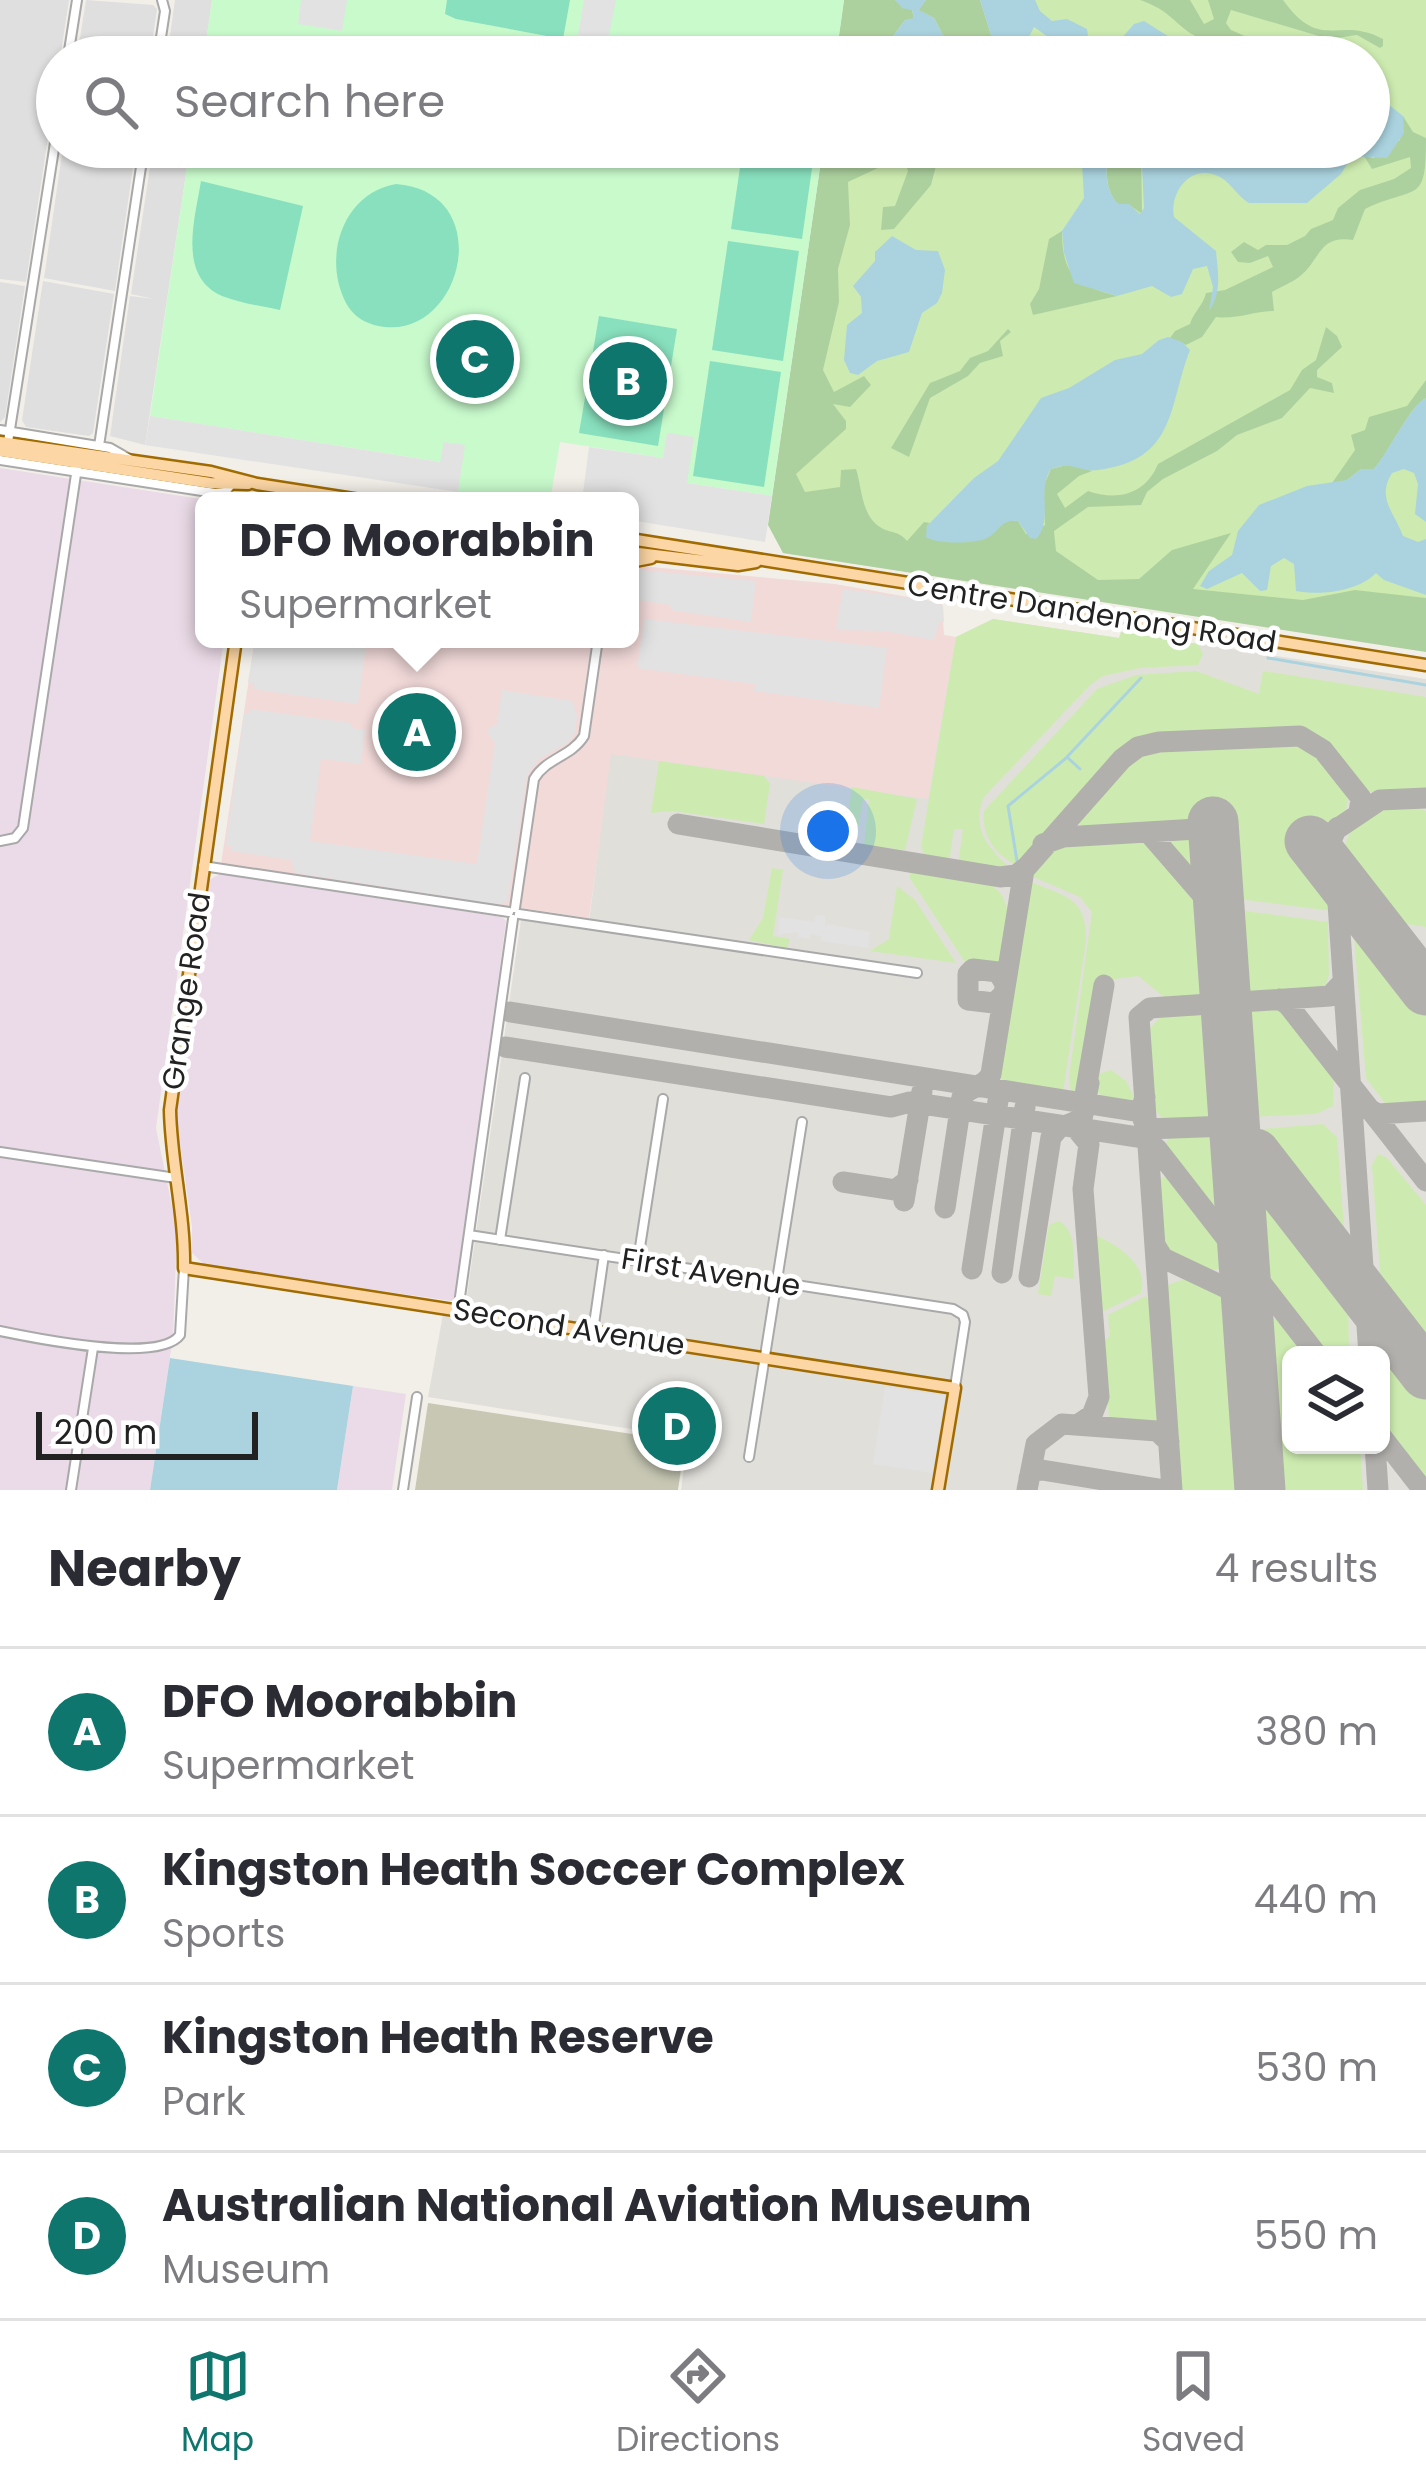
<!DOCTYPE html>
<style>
:root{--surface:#fff;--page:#f2f2f3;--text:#2b2b33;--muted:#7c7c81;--line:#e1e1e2;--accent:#0f766e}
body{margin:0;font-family:Poppins,sans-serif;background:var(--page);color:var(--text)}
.controls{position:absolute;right:36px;bottom:36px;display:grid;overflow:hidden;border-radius:18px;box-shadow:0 3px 9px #0004}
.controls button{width:108px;height:108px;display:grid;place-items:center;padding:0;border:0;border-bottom:3px solid var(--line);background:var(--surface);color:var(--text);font:60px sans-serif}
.scale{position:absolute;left:36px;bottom:30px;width:222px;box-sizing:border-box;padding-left:12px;border:6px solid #222;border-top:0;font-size:33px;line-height:42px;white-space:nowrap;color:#222;-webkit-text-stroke:9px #fff;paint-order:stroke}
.you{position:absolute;left:828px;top:831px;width:42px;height:42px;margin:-30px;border:9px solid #fff;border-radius:50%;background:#1a73e8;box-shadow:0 0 0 18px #1a73e833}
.badge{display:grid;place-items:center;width:78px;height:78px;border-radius:50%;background:var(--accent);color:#fff;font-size:39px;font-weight:700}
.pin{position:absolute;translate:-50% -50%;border:6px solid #fff;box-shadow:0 3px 12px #0006}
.popup{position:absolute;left:195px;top:492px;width:444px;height:156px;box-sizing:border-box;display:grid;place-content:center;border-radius:18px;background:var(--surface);filter:drop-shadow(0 3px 9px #0005);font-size:39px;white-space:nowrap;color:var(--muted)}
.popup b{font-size:45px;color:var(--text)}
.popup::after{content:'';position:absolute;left:50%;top:100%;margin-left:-24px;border:24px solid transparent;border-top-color:var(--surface)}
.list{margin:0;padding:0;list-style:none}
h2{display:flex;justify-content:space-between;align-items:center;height:156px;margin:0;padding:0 48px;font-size:51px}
h2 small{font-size:39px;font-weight:400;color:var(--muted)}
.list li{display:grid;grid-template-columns:78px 1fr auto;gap:36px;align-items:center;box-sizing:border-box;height:168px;padding:0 48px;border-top:3px solid var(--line)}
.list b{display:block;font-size:45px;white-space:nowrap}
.list p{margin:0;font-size:39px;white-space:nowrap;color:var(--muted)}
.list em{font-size:39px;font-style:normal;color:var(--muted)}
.icon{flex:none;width:66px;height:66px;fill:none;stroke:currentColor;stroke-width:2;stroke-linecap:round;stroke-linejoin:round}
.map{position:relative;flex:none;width:1426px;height:1490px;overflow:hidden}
.search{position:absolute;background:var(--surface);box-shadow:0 3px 9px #0004;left:36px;right:36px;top:36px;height:132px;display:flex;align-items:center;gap:30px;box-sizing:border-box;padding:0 42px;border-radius:66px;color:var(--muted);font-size:45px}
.sheet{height:828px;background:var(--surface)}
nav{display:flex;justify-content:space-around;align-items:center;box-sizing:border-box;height:168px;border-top:3px solid var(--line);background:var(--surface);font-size:33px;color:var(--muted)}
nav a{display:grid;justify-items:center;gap:6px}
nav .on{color:var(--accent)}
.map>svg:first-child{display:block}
.residential{fill:#e0dfdf}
.commercial{fill:#f2dad9}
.industrial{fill:#ebdbe8}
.airport{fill:#e1dfda;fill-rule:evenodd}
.construction{fill:#c7c7b4}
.grass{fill:#cdebb0}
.forest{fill:#add19e}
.park{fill:#c8facc}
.pitch{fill:#88e0be}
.parking{fill:#e2e2e2}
.water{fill:#aad3df}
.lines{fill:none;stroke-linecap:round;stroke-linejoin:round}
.stream{stroke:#aad3df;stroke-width:3}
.taxiway{stroke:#b1b0ac;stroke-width:21}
.runway{stroke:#b1b0ac;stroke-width:51}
.minor-casing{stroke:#a9a9a9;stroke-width:12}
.major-casing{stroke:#a06b00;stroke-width:15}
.minor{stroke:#fff;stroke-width:8}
.major{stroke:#fcd6a4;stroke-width:10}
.labels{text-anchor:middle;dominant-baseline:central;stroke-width:9;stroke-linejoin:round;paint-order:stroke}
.street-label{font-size:30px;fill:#222;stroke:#fff}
</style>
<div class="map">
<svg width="1426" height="1490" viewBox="0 0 1426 1490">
<rect width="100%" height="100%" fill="#f2efe9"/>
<!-- residential -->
<path class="residential" d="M0,0H69L26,282L0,279Z
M86,0L153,5L157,9L150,57H77Z
M175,0H212L204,57H167Z
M63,147H136L115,291L44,278Z
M153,147H190L145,445L110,436L130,296L154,299L131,294Z
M43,281L114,294L93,433L89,436L26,427L22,420Z
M0,282L25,286L5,417L0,422Z"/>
<!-- commercial -->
<path class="commercial" d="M630,565L835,584L942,603L944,635L956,637L929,800L612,755L589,918L221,864L255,639H630Z"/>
<!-- industrial -->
<path class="industrial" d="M0,468L214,501H204V639H224L156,1128L177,1231L173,1337L150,1490H0Z
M220,874L502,917L506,921L456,1296L452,1301L206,1266L192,1253V1227L176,1117L209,880Z
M353,1386L406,1394L392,1490H337Z"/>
<!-- airport -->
<path class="airport" d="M993,619L1119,638L1121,632L1426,679V1490H681L688,1438L428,1397L443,1314L464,1316L521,920L588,929L611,754L928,799L956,637ZM1291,1355H1381V1445H1291Z"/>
<!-- construction -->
<path class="construction" d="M428,1403L685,1442L678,1490H415Z"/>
<!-- grass -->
<path class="grass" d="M844,0H1426V651L783,553L823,147H1369V57H836Z
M993,619L1119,638L1121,632L1198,644L1203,654L1198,665L1140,668L1103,676L1090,685L984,797C971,827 987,846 1008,866L1007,870L958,864L963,829H954L949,863L925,857L921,847L956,637Z
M1196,671L1259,694L1263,671L1426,697V790L1369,792L1321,741L1298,730L1150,738L1123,750L1017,865C996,856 981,836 984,811L1097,689L1136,675Z
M1276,739C1286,740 1295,740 1305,744C1324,752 1360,792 1343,814C1332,828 1311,839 1297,851L1328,891L1332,911L1230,898L1224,821L1095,830L1084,829L1079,823C1082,799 1120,765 1141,752Z
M659,761L764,776L770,784L764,824L673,811L651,813Z
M852,787L917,799L905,850L864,845L869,799H863L856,840L845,838Z
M1413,806L1426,811V927L1394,922L1356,874L1345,848C1351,813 1384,808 1413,806Z
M1182,836C1207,843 1205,866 1207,888L1169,842L1171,837Z
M1140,838L1159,849L1208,911L1215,998L1168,1000L1138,976L1098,981L1082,1084L1071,1093L1069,1077L1092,912L1080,897L1029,875C1053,834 1098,841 1140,838Z
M772,868L783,870L773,936L790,939L787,948L749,940L763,918Z
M911,871C954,877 1016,868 1007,929C1005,942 1005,954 998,966L965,962L909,877Z
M1029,881C1065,897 1087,896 1086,942L1063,1092L1005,1083L998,1076Z
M897,886L915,900L956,963L870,951L889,939Z
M1230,909L1328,922L1329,975L1325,987L1236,996Z
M1358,929L1426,1016V1105L1388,1107L1366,1078L1354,936Z
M1255,1007H1281L1334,1073L1333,1106L1316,1114L1251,1117L1243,1021Z
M1201,1012L1211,1021L1216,1110L1205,1119L1163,1120L1153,1106L1149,1029L1164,1014Z
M1111,1070L1126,1081L1134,1097L1130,1102L1108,1100L1096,1091L1099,1074Z
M1323,1124L1337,1137L1346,1251L1251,1130Z
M1200,1133C1235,1139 1229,1201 1229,1228L1164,1147L1170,1135Z
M1378,1154L1387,1158L1426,1205V1356L1382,1299L1372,1165Z
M1254,1171L1348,1293L1349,1355H1328L1264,1276L1260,1264Z
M1163,1177L1173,1180L1229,1252L1219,1269L1205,1271L1163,1247L1158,1184Z
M1059,1221C1078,1233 1073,1258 1074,1279L1055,1276L1051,1296L1038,1294L1049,1225Z
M1095,1235C1118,1245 1149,1265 1141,1293L1102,1312Z
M1182,1280H1195L1230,1301L1244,1490H1178L1164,1292L1168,1285Z
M1146,1296L1153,1305L1162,1417L1154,1424L1115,1420L1109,1416L1102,1343L1110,1336L1108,1315Z
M1263,1313L1283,1323L1308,1355H1291V1445H1360L1363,1490H1274Z
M1386,1341L1426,1392V1483L1390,1435L1383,1343Z"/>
<!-- forest -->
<path class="forest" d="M844,0H895L912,10L914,19L905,20L885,47V57H836Z
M926,0H980L998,57H930L944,37L934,18L918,10Z
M1140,0H1190L1204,24L1214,19L1208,0H1283C1321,53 1338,15 1383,39V46L1380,48L1357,35L1329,39L1231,10L1226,23L1231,30L1292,57C1251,57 1234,57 1197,37C1173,24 1172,11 1140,0Z
M1403,116L1413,132L1426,138C1426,206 1418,184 1365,209L1353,240C1318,235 1321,260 1299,277C1291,283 1280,287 1272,292L1274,311C1254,311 1236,320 1216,317L1202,337L1186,345L1170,338L1175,331L1190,324C1194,311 1203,306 1206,293L1225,290L1273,267L1268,256L1250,263L1238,262L1231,252L1244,242L1258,250L1266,245H1287L1305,236L1311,229L1333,220L1338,208L1360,190L1394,179L1411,168L1410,157L1372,169L1364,156L1374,158L1400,140Z
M823,147H941L931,185L894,229L881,230L883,207L895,206L908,171L904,159H897L848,182L850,225L838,269L839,302L823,370L834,392L864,376L871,385L850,407L833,404L846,421V429L796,474L805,492L840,487L841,470L856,469C862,487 861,515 880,527C891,534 898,530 907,541L924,522L930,523L927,526L944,541L986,538L1006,520L1018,521L1026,534L1045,525L1043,487L1051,469L1070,464L1092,471L1079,476L1057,494L1065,508L1088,491C1117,501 1145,495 1158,464L1290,390L1302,370L1316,360L1326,327L1337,336L1342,347L1317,370V377L1332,383L1334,393L1310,388L1282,418L1237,435L1217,451L1163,479L1147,492L1141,505L1088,507L1054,531L1056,551L1098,580L1139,579L1172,550L1231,533L1193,589L1303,600L1355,590L1426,598V652L783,553L768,525Z
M1114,147H1141L1142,214L1131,206L1118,204C1104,189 1104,164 1114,147Z
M1062,231C1062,276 1077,285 1117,296L1033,315L1030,304L1039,289L1049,239Z
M1008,329L1011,332L1000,341L1003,356L980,363L968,376L930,398L909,457L891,448L930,383L960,371L970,358L988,351Z
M1426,380V398C1409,407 1390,451 1374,469H1361L1347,480L1330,486L1355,450L1351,435L1365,430L1369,417L1407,406Z"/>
<!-- park -->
<path class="park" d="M212,0H844L836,57H204Z
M190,147H823L772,496L687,483L668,433L663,458L560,442L550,501H511L458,492L464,445L441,462L150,416Z"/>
<!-- pitch -->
<path class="pitch" d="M447,0H570L563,39L456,19L445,14Z
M247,147H318L315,167L259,157Z
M743,147H815L802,239L731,229Z
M201,181L303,206L280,310C261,306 240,303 222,296C177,276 195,219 201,181Z
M396,184C501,192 461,348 374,325C361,321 352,314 346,303C322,257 343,193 396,184Z
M728,241L799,251L783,361L712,350Z
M599,316L677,329L658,446L579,433Z
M710,361L781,372L764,487L693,476Z"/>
<!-- parking -->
<path class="parking" d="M301,0H347L342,31L298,24Z
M584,0H616L608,40L578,35Z
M150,416L440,462L444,442L465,445L458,492L145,445Z
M667,433L694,437L687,483L772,496L765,542L630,520V501H582L589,447L663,458Z
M639,570L756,581L751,622L671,610V605L630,599V573Z
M843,589L930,601L943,606L944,622H940L933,640L884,631L836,630Z
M644,619L887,648L879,708L754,691L755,684L637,668Z
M255,639H367L358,704L253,689L254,684L248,682Z
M502,690L573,701L577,716L575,733L567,743L538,760L527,775L508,899L502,905L295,873L291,860L231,851V846L226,845L244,714H250V709L351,723V728L365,730L361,764L321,759L310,841L477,864L495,743L488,733L489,728L497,724Z
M816,915L825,916V929L827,924L870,932L868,948L821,941V936L811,934L810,939L798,937V932L778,935L779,917L814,922Z
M885,1387L945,1396L933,1473L873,1464Z"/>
<!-- water -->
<path class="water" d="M895,0H926L919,10L934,18L944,37L930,57H885V47L905,20L914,18L912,10L902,8Z
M980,0H1035L1040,11L1052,21L1067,19L1087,29L1089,44L1096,57L1068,51L1034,27L1019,57H998Z
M1144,21L1171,38L1180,57H1129L1121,39L1134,24Z
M1369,98L1388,104L1403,116L1404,133L1387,158L1352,156L1341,174L1307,203H1249C1237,196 1232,184 1220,177C1192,162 1169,191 1174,217L1216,251C1218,273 1222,292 1209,311L1213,287L1207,266L1193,269L1182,294L1171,297L1152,286L1117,296L1074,283L1064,253L1062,231L1084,198L1081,147H1114C1103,163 1104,189 1118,204H1129L1140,214L1144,208L1141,147H1369Z
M892,236L916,250L938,251L945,270L942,293L937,303L922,313L909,352L877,361L858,375L850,373L844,360L847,325L862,313L861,297L853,286L875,261V252Z
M1168,337L1182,342L1190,350C1168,406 1177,460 1098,470C1079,473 1074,460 1051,469C1036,491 1054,520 1036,539L1030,538L1018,521C999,519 1000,533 985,539C971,544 937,544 926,537L927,526L974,478L998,461L1041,398L1069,388L1115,360L1142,354L1159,340Z
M1426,398V522L1415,514L1418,484L1414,473L1404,469L1392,473C1376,499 1395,513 1403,536L1418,542L1426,539V595L1384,580L1376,573C1359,591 1320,596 1296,591L1294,564L1284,558L1271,566L1267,590L1260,591L1242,573L1207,589L1200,586L1209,571L1232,555L1238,531L1259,505L1307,486L1347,480L1361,469H1374C1389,451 1410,406 1426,398Z
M170,1358L353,1386L337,1490H150Z"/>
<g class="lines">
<!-- stream -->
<path class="stream" d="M1268,658L1426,685
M1068,758L1080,769
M1017,861L1008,806L1065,759L1141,678"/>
<!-- taxiway -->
<path class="taxiway" d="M678,824L1000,877L1016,875L1025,868
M1338,827C1314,860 1351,892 1370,918
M1195,829C1219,835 1215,859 1217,880
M1148,832L1213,907L1220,921
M1043,844L1063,837L1214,828
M1313,845L1380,800L1426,798
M1336,874L1369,1355
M1004,994L994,1003L968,1000V974L973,969L998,972L1005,984
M1280,999L1288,1005L1426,1181
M510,1012L1134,1111L1142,1107L1145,1097
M505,1047L891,1107L910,1102L1144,1138L1157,1149L1317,1355
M1085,1095L1104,985
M1371,1110L1378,1114L1426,1111
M1143,1119L1147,1129L1229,1126L1255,1154
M1075,1127L1089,1144L1083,1189L1099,1397L1092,1415L1079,1424
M843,1182L895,1190L908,1180
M904,1201L922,1091
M945,1208L962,1097C970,1085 985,1088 991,1074L1024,870L1122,759L1138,747L1159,742L1300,736L1323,750L1361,798L1359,813
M1155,1245L1163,1258L1239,1294L1246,1304
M972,1269L998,1101
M1002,1273L1025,1107
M1029,1277L1051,1137L1059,1128L1082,1119L1089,1083
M1368,1292L1395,1334
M1245,1293L1249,1339
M1381,1436L1423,1490
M1375,1445L1378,1490
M1259,1477V1490
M1029,1478L1033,1471L1042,1470L1165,1490
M1027,1490L1036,1444L1062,1424L1157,1431L1169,1442
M1172,1490L1139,1017L1150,1008L1330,996L1343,982"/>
<!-- runway -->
<path class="runway" d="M1213,822L1260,1490
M1310,841L1426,990
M1255,1154L1426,1374"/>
<defs>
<path id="minor" d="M68,57L77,0
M158,57L165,11L162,0
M0,430L110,448L131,460
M8,442L57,130
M99,446L144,147
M0,460L215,493L225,492L231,485
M0,841L15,838L23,828L78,461
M203,866L509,912
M515,908L534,779C546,758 571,757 584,736L598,639
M519,914L917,973
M0,1152L176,1178
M469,1235L953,1309L963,1315L965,1322L955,1387
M500,1240L525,1078
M638,1260L663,1099
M458,1311L513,919
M0,1331C34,1338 159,1364 180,1335L184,1268
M593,1331L604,1255
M749,1457L802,1122
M71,1490L93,1348
M403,1490L417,1397"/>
<path id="major" d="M0,442L211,472L257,484L366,501
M0,451L210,483L248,484
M630,539L1426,665
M630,552L738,565L756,562
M630,562L651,558
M236,639L170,1110C171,1163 185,1214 184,1268L955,1388L938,1490"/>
</defs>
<!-- minor casing -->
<use href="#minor" class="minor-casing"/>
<!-- major casing -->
<use href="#major" class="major-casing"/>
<!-- minor -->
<use href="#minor" class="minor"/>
<!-- major -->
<use href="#major" class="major"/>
</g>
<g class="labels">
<!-- street labels -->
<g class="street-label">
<text transform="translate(1092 613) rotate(9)">Centre Dandenong Road</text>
<text transform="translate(186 991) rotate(-82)">Grange Road</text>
<text transform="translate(711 1272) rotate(9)">First Avenue</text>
<text transform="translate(569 1327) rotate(9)">Second Avenue</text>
</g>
</g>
</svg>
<div class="controls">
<button><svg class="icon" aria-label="layers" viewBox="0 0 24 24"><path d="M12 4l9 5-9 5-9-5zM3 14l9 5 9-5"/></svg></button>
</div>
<div class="scale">200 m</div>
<div class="you"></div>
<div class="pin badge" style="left:417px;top:732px">A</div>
<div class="popup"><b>DFO Moorabbin</b>Supermarket</div>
<div class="pin badge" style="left:628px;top:381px">B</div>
<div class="pin badge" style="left:475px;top:359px">C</div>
<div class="pin badge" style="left:677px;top:1426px">D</div>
<div class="search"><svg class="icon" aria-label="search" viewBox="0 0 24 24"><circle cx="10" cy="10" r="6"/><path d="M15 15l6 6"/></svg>Search here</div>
</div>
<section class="sheet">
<h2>Nearby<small>4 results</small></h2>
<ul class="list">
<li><span class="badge">A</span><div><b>DFO Moorabbin</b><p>Supermarket</p></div><em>380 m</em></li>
<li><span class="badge">B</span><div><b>Kingston Heath Soccer Complex</b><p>Sports</p></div><em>440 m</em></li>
<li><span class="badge">C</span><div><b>Kingston Heath Reserve</b><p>Park</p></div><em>530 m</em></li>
<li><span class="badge">D</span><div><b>Australian National Aviation Museum</b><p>Museum</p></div><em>550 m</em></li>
</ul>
</section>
<nav>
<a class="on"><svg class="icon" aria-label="map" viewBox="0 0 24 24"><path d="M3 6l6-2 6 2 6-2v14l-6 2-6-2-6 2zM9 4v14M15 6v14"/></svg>Map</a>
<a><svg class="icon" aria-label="directions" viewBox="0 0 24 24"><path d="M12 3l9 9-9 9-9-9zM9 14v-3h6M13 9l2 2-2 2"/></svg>Directions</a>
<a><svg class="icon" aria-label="saved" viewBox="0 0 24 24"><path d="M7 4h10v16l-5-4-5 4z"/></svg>Saved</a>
</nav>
